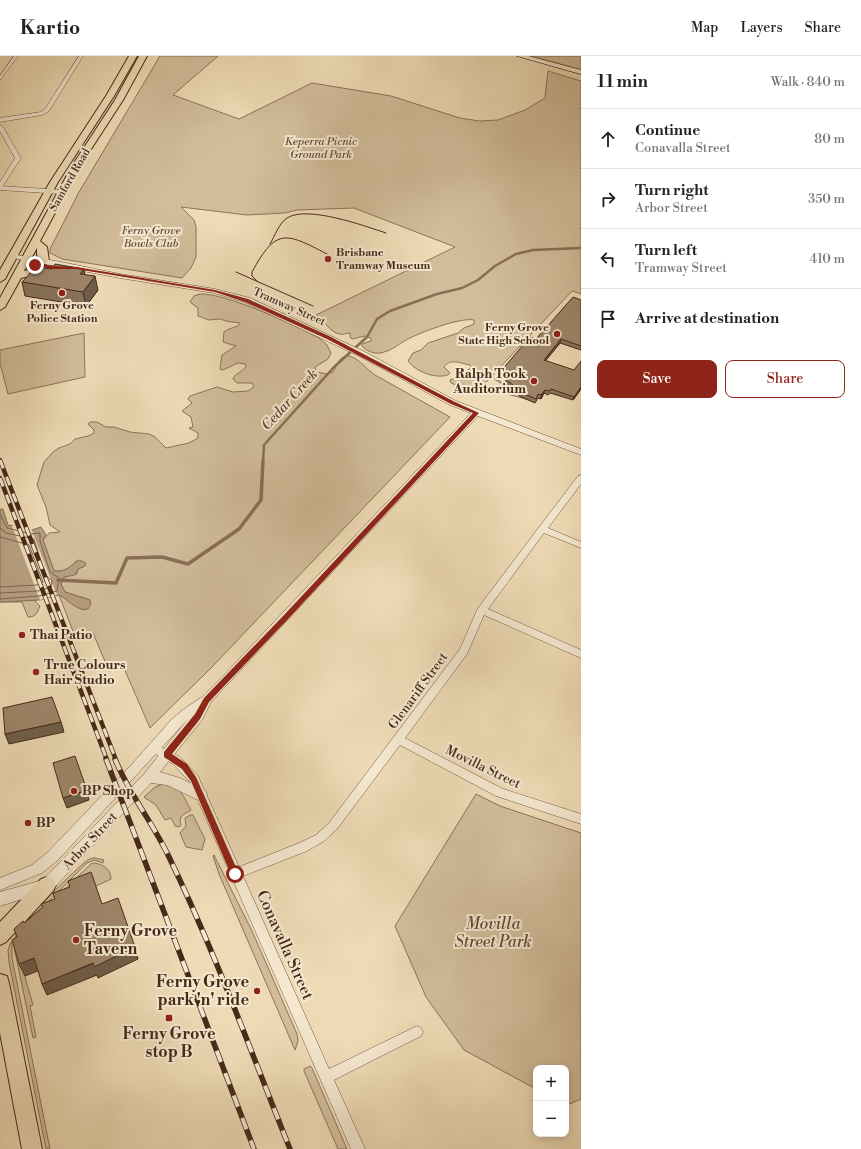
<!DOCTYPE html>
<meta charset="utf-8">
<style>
body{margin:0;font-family:"Libre Bodoni",serif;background:#f2f2f2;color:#222}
.controls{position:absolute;right:12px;bottom:12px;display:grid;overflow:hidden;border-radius:8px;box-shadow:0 2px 10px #0003}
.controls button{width:36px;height:36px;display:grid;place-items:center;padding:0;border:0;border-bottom:1px solid #e0e0e0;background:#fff;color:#222;font:20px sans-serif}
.stop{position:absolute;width:12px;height:12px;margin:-9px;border:3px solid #8f2418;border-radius:50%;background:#fff}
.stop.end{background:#8f2418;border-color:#fff;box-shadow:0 1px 4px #0008}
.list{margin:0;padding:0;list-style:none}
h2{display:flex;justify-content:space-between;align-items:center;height:52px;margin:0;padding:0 16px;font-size:17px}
h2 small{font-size:13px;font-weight:400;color:#767676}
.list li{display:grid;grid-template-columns:26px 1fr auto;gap:12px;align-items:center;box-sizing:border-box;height:60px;padding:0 16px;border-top:1px solid #e0e0e0}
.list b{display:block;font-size:15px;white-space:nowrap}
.list p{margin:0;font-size:13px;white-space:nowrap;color:#767676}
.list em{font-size:13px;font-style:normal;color:#767676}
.actions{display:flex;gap:8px;padding:12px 16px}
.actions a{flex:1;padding:9px 0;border:1px solid #8f2418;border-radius:8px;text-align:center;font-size:14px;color:#8f2418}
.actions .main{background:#8f2418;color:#fff}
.icon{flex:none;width:22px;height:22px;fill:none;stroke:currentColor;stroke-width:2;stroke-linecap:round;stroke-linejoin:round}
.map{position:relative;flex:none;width:581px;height:1093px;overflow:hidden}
header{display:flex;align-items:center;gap:24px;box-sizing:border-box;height:56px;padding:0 20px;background:#fff;border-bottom:1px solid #e0e0e0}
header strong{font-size:19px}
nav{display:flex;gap:22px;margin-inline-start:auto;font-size:14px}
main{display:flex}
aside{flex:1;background:#fff}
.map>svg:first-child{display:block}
</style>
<header>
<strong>Kartio</strong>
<nav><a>Map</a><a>Layers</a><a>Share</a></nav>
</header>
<main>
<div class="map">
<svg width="581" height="1093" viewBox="0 0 581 1093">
<rect width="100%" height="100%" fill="#eedbb6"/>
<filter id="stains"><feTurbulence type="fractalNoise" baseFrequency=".005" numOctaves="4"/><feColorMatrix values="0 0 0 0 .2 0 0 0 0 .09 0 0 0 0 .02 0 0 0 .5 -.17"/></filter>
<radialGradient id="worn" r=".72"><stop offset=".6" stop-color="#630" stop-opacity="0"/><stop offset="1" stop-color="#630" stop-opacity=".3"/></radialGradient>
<g fill="#d2bd9b" stroke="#8c735a">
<path d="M160,0H218L173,39L239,63L312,27L391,40L460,62L479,65L498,64L525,54L545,42L548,15L581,25V238L572,235L492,320L526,343L507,338L508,336L502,334L505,330L491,321L478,335L464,332L451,327L450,324L462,320L471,311L470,309C460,307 450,302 444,311L450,317L448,319C436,323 416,316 408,305L413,297L421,294L428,287L458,277L464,272L474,268V264C460,261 419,277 406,284C399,288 392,294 384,296C377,299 367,296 362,290V288L371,285V282L365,280L352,283L350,281V277C346,277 344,279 340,278C331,277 324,265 316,259L455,191L354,152L297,154L285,157L247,159L181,151L194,164L196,171V201L191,212L182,222L62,203L50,197V193L79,136Z"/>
<polygon points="531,0 581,0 581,14 579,13"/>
<path d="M200,238C226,237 295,269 319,282L327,289L331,297L328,303L315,311L316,316L327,318L333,316C335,314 335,310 337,308C348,287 365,313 375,319L450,361L210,613L150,672L123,610L109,615L93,577L76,583L59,539C68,543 75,553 86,554L90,544L65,536L61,528L65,520L77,518L78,513L85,510L76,505C71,512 63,516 54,515L43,484L49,477L60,476L50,469L46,451L37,429L44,406L53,396L59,392L70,388L75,383L88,380L94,377V374L88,368L90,366H97L106,371H114L130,376L149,378L155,381L166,392L189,387L198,382V377L189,372L193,371L191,361L182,355L192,347L188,343L190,340L217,331L233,336L248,335L254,331L252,327H237L233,323C235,317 243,316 246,310L245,308L238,307L223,314L220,313L222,299L236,290L223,286L224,276L229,273L238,270L240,267L226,265L220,263L209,264L198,260V252L190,246L194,240Z"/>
<polygon points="84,277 85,321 8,338 0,307 0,294"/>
<path d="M0,532L35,545L40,550C37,557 36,561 28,561L22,546H0Z"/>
<path d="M163,728C180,728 184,742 191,754C184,759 178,759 181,769L179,771L175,770L171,762L165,764L156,749L144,741L155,731Z"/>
<polygon points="476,738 500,750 581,777 581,1043 567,1049 566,1012 536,1012 536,1033 464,994 426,941 395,870"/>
<polygon points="190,759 193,759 205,783 202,794 186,791 180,777 186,770 185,762"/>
<polygon points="214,799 252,875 297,978 298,985 295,994 219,818 213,800"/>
<path d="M95,802L104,804L103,807L94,804L87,807L55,839L15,882C15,872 73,816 84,807C87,804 90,802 95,802Z"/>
<path d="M92,807C102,807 111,813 111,823L96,830L18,896L33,949L30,950L36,981L33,982L15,896V889L57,840Z"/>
<polygon points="11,886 12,886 12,902 50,1093 46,1093 9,906 8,894"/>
<polygon points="310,1010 312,1012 347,1093 338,1093 304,1015 304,1013"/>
</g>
<path fill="#b59e80" stroke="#896f56" d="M0,453H3L8,469L32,474L41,471L46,479L43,484L54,515C67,517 70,509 79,504L86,507L85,510L78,513L75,519L64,521L61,528L65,536L90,544L91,548L88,553C77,556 68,543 59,539L40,544L0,546Z"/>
<polygon fill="#eedbb6" points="16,469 31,472 57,539 40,544 12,470"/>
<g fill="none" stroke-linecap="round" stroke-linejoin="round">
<g stroke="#7e644c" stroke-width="1">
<polyline points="0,458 7,472 31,478 40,477 40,485 50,516 59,522 57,535 39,540 0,543"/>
<polyline points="0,472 6,477 34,483 45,518 52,525 51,531 38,535 0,537"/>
<polyline points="0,481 29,489 43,526 37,529 0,531"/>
</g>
<polyline stroke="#896f56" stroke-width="2.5" points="263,405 264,389 334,311 367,281 377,263 390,255 437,238 462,232 478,224 495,210 516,198 533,194 581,192"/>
<polyline stroke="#896f56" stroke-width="3.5" points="58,524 116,527 127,502 162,501 188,508 239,473 261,444 263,404"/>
<g stroke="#715640" stroke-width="1">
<g id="minor">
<polygon points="14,0 18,0 0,24 0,20"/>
<polygon points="79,0 83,0 49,55 42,59 0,66 0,62 41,56 45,53"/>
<polygon points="0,69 3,71 21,102 2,131 0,132 0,126 15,102 0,75"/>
<polygon points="581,419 581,428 548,472 581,486 581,492 544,477 488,553 581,594 581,602 484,559 467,598 405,682 503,733 581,758 581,768 496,740 400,689 337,773 324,785 307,795 243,820 329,1013 417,970 421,972 423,976 421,980 334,1024 365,1093 351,1093 190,726 173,708 150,695 149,692 150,689 154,688 180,701 198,720 239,811 299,787 316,779 329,767 460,593 477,554 487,540 578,420"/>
</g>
</g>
<g stroke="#715640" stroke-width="1">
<g id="tertiary">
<polygon points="0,130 62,134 65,136 62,138 0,134"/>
<polygon points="10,198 56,205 120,218 215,233 250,242 365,296 456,345 581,393 581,399 478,360 211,646 202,664 160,716 180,722 206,735 207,739 206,743 201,745 196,743 167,729 151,727 52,834 0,850 0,836 43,824 144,718 188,663 58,804 42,817 0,834 0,822 32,809 48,796 133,707 172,663 184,653 202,641 225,618 471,357 450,349 359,300 244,246 214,237 120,222 13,202 9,200"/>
</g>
</g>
<g stroke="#472918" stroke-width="1">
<polygon id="secondary" points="517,0 528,0 581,14 581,18"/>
</g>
<g stroke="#472918" stroke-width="2">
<g id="primary">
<polygon points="129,0 137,0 114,40 58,126 5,223 0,226 0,214 50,126 106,40"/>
<polygon points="139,0 147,0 123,44 80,110 40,185 47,191 49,205 47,207 41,207 37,199 37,192 24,215 48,208 53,211 42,217 21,222 5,251 0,254 0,242 72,110 115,44"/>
<polygon points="47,821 53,823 56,829 53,835 6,886 0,889 0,866 41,823"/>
<polygon points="0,918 7,920 9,927 42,1093 22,1093 0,977"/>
</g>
</g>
<use href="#minor" fill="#f4e8d0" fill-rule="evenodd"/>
<use href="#tertiary" fill="#f4e8d0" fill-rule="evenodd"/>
<use href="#secondary" fill="#f4e8d0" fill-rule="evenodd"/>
<use href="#primary" fill="#eedbb6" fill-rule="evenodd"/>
<g stroke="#472918" stroke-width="1">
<path d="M270,188C275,180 279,167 287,162C307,149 365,170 386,177"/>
<polyline points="236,216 313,250"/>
<path d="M258,226L252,220V216C276,172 285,176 327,198"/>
</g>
<g stroke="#472918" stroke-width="4.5">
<g id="rail-far1">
<polyline points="0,404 116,704"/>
<polyline points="0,422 107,704"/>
</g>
</g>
<g stroke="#472918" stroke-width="5.5">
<g id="rail">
<polyline points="106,703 254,1093"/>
<path d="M115,703C129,738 153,767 169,801C215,896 251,996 290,1093"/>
</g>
</g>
<use href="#rail-far1" stroke="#f4e8d0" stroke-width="3" stroke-dasharray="9" stroke-linecap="butt"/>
<use href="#rail" stroke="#f4e8d0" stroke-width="4" stroke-dasharray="12" stroke-linecap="butt"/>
</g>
<g fill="#88735b" stroke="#472918">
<polygon points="52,213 84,218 98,234 86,250 25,240 22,226"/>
<polygon points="581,244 581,294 560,287 545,305 581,333 573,344 550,337 548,339 544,337 541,343 538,342 535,347 519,340 519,338 512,334 512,333 505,328 506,324 507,323 499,320 500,316 536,283"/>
</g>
<g fill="#6f5e4a" stroke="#472918">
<polygon points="84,213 86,227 80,218"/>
<polygon points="95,220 98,234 86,250 83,236"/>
<polygon points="561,283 560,287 543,308 544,304"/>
<polygon points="581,331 581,333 573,344 574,341"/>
<polygon points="545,334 544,337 541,343 541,339"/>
<polygon points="61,666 64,676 9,688 5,678"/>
<polygon points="87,734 89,744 67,752 63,742"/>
<polygon points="135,891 138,903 98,922 97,919 47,939 42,928"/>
<polygon points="34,902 40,914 25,920 19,908"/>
</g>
<g fill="#9e866a" stroke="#472918">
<polygon points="55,208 84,213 80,218 95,220 83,236 22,226 36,211 52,213"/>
<polygon points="573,241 581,244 581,290 561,283 544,304 574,314 581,305 581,331 574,341 551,333 549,335 545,334 541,339 538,338 536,343 520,336 520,334 513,331 513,329 506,324 510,320 500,316 530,281 536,283"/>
<polygon points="52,641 61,666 5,678 3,652"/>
<polygon points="75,700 87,734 63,742 53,707"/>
<polygon points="91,816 102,848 118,842 135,891 94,911 93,907 42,928 34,902 19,908 12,884 17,881 14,873 23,865 24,867 43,851 41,848 55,843 53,837 70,831 68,825"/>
</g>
<polygon fill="#8f2418" points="35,207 54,210 76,211 215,234 248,243 331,281 455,346 479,357 290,561 209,646 200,663 172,698 187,708 196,721 239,818 235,822 232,821 191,725 182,713 164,701 164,696 195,658 204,642 285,558 473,357 451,348 327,283 245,246 215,236 76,213 54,213 33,210"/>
<g fill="#8f2418" stroke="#f4e8d0" stroke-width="1.5">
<circle cx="328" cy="203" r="4"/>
<circle cx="62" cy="237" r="4"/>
<circle cx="557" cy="278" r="4"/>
<circle cx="534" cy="325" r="4"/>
<circle cx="22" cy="579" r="4"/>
<circle cx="36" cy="616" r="4"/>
<circle cx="74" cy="735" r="4"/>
<circle cx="28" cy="767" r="4"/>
<circle cx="76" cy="884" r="4"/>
<circle cx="257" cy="935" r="4"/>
<rect x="165" y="958" width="8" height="8" rx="2"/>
</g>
<g text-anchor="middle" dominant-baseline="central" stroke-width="4" stroke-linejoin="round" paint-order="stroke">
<g font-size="11" font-style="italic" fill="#634732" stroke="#f4e8d0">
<text x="321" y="86">Keperra Picnic<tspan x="321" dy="13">Ground Park</tspan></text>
<text x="151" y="175">Ferny Grove<tspan x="151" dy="13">Bowls Club</tspan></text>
</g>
<g font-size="11" fill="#472918" stroke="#f4e8d0">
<text transform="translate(70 124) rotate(-60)">Samford Road</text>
<text transform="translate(289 251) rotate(24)">Tramway Street</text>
</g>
<g font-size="11" font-weight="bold" fill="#472918" stroke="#f4e8d0" text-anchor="start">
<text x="336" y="197">Brisbane<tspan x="336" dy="13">Tramway Museum</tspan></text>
<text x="62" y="250" text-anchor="middle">Ferny Grove<tspan x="62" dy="13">Police Station</tspan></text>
<text x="549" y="272" text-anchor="end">Ferny Grove<tspan x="549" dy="13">State High School</tspan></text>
</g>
<g font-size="13" font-weight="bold" fill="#472918" stroke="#f4e8d0" text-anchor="start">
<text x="526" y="318" text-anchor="end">Ralph Took<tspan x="526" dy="15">Auditorium</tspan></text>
<text x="30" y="579">Thai Patio</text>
<text x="44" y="609">True Colours<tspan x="44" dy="15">Hair Studio</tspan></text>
<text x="82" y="735">BP Shop</text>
<text x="36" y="767">BP</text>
</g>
<g font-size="13" fill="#472918" stroke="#f4e8d0">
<text transform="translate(418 635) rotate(-54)">Glenariff Street</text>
<text transform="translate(483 711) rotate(26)">Movilla Street</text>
<text transform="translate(90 785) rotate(-47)">Arbor Street</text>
</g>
<g font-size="14" font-style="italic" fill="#624632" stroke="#f4e8d0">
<text transform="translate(290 344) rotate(-48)">Cedar Creek</text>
</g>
<g font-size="16" font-style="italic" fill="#634732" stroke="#f4e8d0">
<text x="493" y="868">Movilla<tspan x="493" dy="18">Street Park</tspan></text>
</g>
<g font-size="16" font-weight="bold" fill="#472918" stroke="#f4e8d0" text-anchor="start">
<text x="84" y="875">Ferny Grove<tspan x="84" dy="18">Tavern</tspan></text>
<text x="249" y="926" text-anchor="end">Ferny Grove<tspan x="249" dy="18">park 'n' ride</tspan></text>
<text x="169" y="978" text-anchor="middle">Ferny Grove<tspan x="169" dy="18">stop B</tspan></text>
</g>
<g font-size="16" fill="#472918" stroke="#f4e8d0">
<text transform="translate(285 889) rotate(66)">Conavalla Street</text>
</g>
</g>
<rect width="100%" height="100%" filter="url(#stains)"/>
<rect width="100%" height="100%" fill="url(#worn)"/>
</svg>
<div class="controls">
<button>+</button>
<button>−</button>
</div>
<div class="stop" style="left:235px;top:818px"></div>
<div class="stop end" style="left:35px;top:209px"></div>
</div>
<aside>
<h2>11 min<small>Walk · 840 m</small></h2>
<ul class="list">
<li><svg class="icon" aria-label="ahead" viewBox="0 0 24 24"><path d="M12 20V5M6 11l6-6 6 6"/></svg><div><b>Continue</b><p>Conavalla Street</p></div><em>80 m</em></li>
<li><svg class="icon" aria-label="right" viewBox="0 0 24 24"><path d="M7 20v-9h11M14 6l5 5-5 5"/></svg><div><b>Turn right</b><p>Arbor Street</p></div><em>350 m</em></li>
<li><svg class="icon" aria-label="left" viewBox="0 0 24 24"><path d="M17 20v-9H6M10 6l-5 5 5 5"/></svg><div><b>Turn left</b><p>Tramway Street</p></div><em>410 m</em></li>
<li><svg class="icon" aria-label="arrive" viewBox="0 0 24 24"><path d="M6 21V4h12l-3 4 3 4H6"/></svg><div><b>Arrive at destination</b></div></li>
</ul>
<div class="actions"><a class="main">Save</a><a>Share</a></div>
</aside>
</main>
